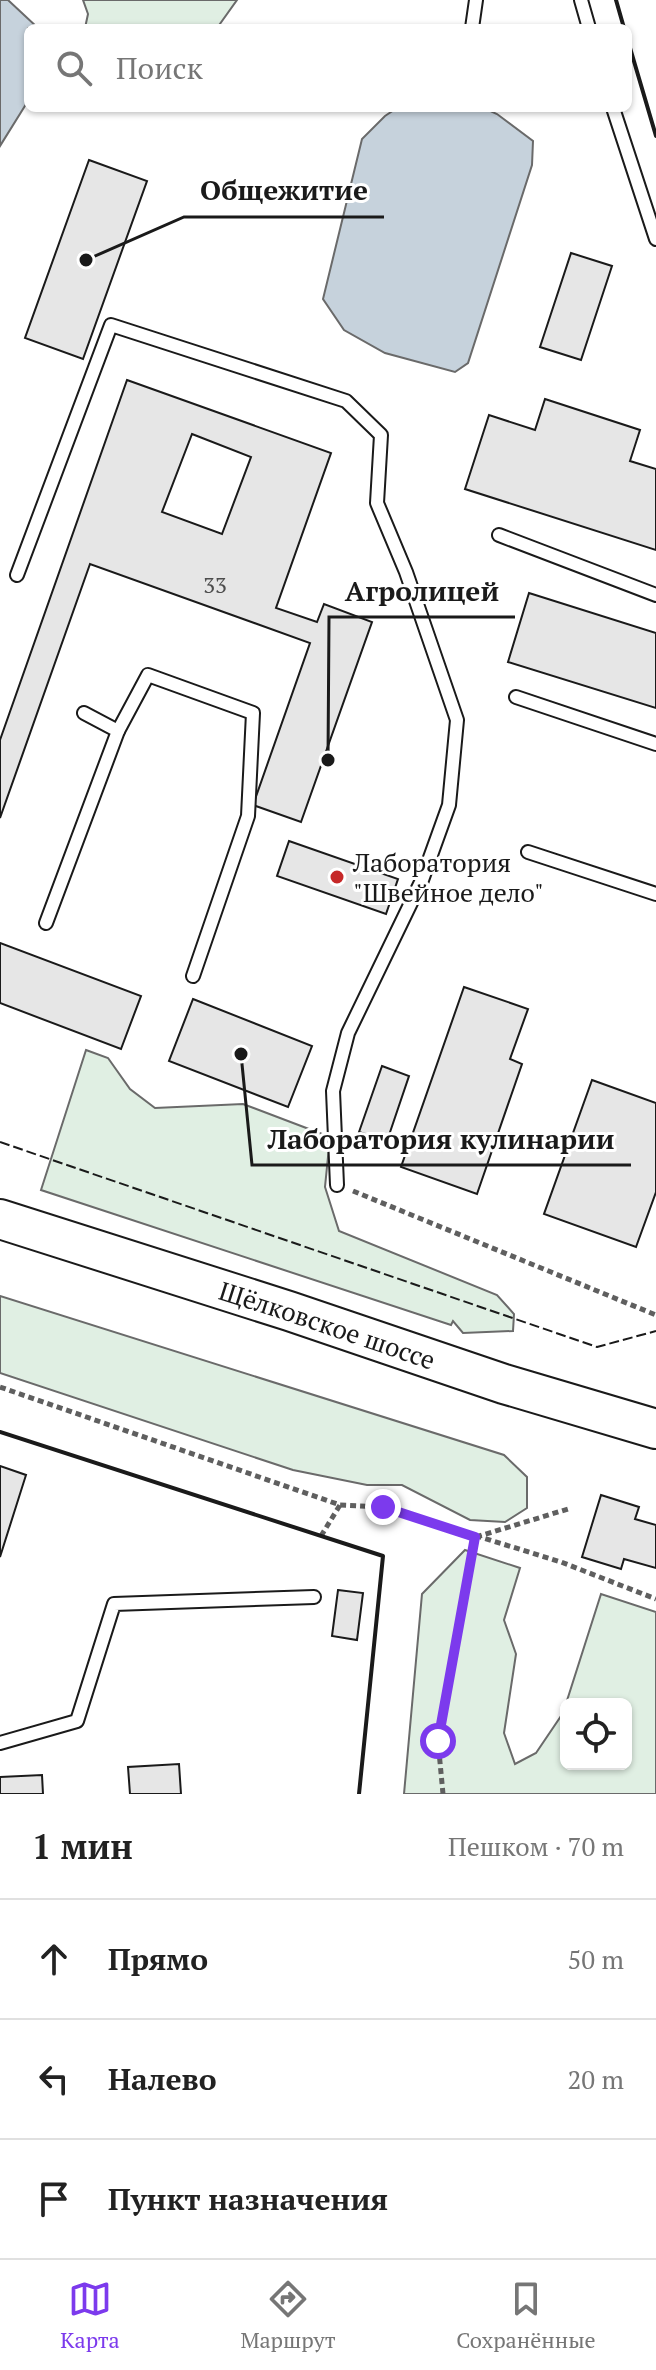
<!DOCTYPE html>
<html lang="ru">
<meta charset="utf-8">
<style>
body{margin:0;font-family:"PT Serif",serif;background:#f2f2f2;color:#222}
.controls{position:absolute;right:24px;bottom:24px;display:grid;overflow:hidden;border-radius:12px;box-shadow:0 2px 6px #0004}
.controls button{width:72px;height:72px;display:grid;place-items:center;padding:0;border:0;border-bottom:2px solid #e0e0e0;background:#fff;color:#222;font:40px sans-serif}
.stop{position:absolute;width:24px;height:24px;margin:-18px;border:6px solid #7c3aed;border-radius:50%;background:#fff}
.stop.end{background:#7c3aed;border-color:#fff;box-shadow:0 2px 8px #0008}
.list{margin:0;padding:0;list-style:none}
h2{display:flex;justify-content:space-between;align-items:center;height:104px;margin:0;padding:0 32px;font-size:34px}
h2 small{font-size:26px;font-weight:400;color:#767676}
.list li{display:grid;grid-template-columns:52px 1fr auto;gap:24px;align-items:center;box-sizing:border-box;height:120px;padding:0 32px;border-top:2px solid #e0e0e0}
.list b{display:block;font-size:30px;white-space:nowrap}
.list em{font-size:26px;font-style:normal;color:#767676}
.icon{flex:none;width:44px;height:44px;fill:none;stroke:currentColor;stroke-width:2;stroke-linecap:round;stroke-linejoin:round}
.map{position:relative;flex:none;width:656px;height:1794px;overflow:hidden}
.search{position:absolute;background:#fff;box-shadow:0 2px 6px #0004;left:24px;right:24px;top:24px;height:88px;display:flex;align-items:center;gap:20px;box-sizing:border-box;padding:0 28px;border-radius:12px;color:#767676;font-size:30px}
.sheet{height:464px;background:#fff}
nav{display:flex;justify-content:space-around;align-items:center;box-sizing:border-box;height:112px;border-top:2px solid #e0e0e0;background:#fff;font-size:22px;color:#767676}
nav a{display:grid;justify-items:center;gap:4px}
nav .on{color:#7c3aed}
.map>svg:first-child{display:block}
</style>
<div class="map">
<svg width="656" height="1794" viewBox="0 0 656 1794">
<rect width="100%" height="100%" fill="#fff"/>
<g fill="#e0efe3" stroke="#6a6a6a" stroke-width="2" fill-rule="evenodd">
<polygon points="83,0 237,0 217,28 85,28 88,14"/>
<polygon points="86,1050 108,1058 130,1089 155,1108 243,1104 330,1137 325,1187 339,1231 497,1295 514,1314 513,1331 463,1333 453,1321 451,1325 41,1190"/>
<polygon points="0,1296 504,1455 527,1477 527,1508 505,1522 470,1520 402,1485 367,1485 293,1470 0,1373"/>
<path d="M465,1550L520,1568L504,1620L516,1654L504,1733L515,1764L536,1753L563,1713L601,1594L656,1612V1794H404L422,1594ZM626,1704V1764H566V1704Z"/>
</g>
<g fill="#c6d2dc" stroke="#6a6a6a" stroke-width="2">
<polygon points="0,0 8,0 38,28 28,28 28,101 0,146"/>
<polygon points="397,108 484,108 497,114 533,141 532,165 468,363 455,372 385,353 344,330 323,299 362,139 385,116"/>
</g>
<g fill="#e6e6e6" stroke="#1a1a1a" stroke-width="2" fill-rule="evenodd">
<polygon points="89,160 147,181 83,359 25,338"/>
<polygon points="571,253 612,266 581,360 540,347"/>
<path d="M127,380L331,453L276,608L317,622L324,604L372,622L301,822L253,805L310,643L90,564L0,818V740ZM192,434L251,457L222,534L162,512Z"/>
<polygon points="545,399 640,430 630,461 656,469 656,550 465,489 489,415 535,430"/>
<polygon points="529,593 656,633 656,708 508,662"/>
<polygon points="289,841 398,879 386,914 277,876"/>
<polygon points="0,943 141,996 121,1049 0,1003"/>
<polygon points="464,987 528,1009 510,1059 522,1064 477,1194 401,1167"/>
<polygon points="193,999 312,1046 288,1107 169,1061"/>
<polygon points="382,1066 409,1076 387,1141 359,1132"/>
<polygon points="592,1080 656,1103 656,1192 636,1247 544,1214"/>
<polygon points="0,1466 26,1475 0,1557"/>
<polygon points="601,1495 639,1507 635,1519 656,1525 656,1568 624,1559 621,1569 582,1557"/>
<polygon points="338,1590 363,1593 357,1640 332,1636"/>
<polygon points="179,1764 181,1794 130,1794 128,1767"/>
<polygon points="42,1775 43,1794 0,1794 0,1777"/>
</g>
<g fill="none" stroke-linecap="round" stroke-linejoin="round">
<g stroke="#1a1a1a" stroke-width="16">
<g id="service">
<polyline points="581,0 589,28"/>
<polyline points="472,28 476,0"/>
<polyline points="613,108 656,239"/>
<polyline points="499,535 656,595"/>
<polyline points="17,575 111,325 346,401 381,435 377,503 406,572 457,720 449,805 422,880 348,1033 333,1091 337,1185"/>
<polyline points="516,697 656,744"/>
<polyline points="118,731 148,675 253,713 248,816 193,976"/>
<polyline points="528,852 656,894"/>
<polyline points="46,923 118,731 84,713"/>
<polyline points="0,1743 77,1721 114,1604 314,1597"/>
</g>
</g>
<g stroke="#1a1a1a" stroke-width="42">
<g id="primary">
<path id="s1" d="M0,1219L289,1311L504,1384L656,1429"/>
</g>
</g>
<g stroke="#5f5f5f" stroke-width="5" stroke-dasharray="6 4" stroke-linecap="butt">
<polyline points="353,1191 656,1315"/>
<polyline points="0,1387 340,1505 383,1507 561,1562 656,1599"/>
<polyline points="321,1536 340,1505"/>
<polyline points="476,1537 568,1509"/>
<polyline points="443,1794 438,1741 475,1537"/>
</g>
<use href="#service" stroke="#fff" stroke-width="12"/>
<use href="#primary" stroke="#fff" stroke-width="38"/>
<polyline stroke="#1a1a1a" stroke-width="2" stroke-dasharray="10 4" stroke-linecap="butt" points="0,1142 597,1347 656,1331"/>
<g stroke="#1a1a1a" stroke-width="4">
<polyline points="616,0 624,28"/>
<polyline points="628,41 656,136"/>
<polyline points="0,1432 383,1556 359,1794"/>
</g>
</g>
<g fill="none" stroke-linecap="round" stroke-linejoin="round">
<polyline stroke="#7c3aed" stroke-width="10" points="383,1507 475,1537 438,1741"/>
</g>
<circle fill="#c62828" stroke="#fff" stroke-width="3" cx="337" cy="877" r="8"/>
<g text-anchor="middle" dominant-baseline="central" stroke-width="6" stroke-linejoin="round" paint-order="stroke">
<g font-size="22" fill="#4d4d4d">
<text x="215" y="584">33</text>
</g>
<g font-size="26" fill="#1a1a1a" stroke="#fff" text-anchor="start">
<text x="353" y="862">Лаборатория<tspan x="353" dy="30">"Швейное дело"</tspan></text>
</g>
<g font-size="26" fill="#1a1a1a" stroke="#fff">
<text stroke="none"><textPath href="#s1" startOffset="344">Щёлковское шоссе</textPath></text>
</g>
</g>
<path fill="none" stroke="#1a1a1a" stroke-width="3" d="M86 260L184 217H384M328 760L329 617H515M241 1054L252 1165H631"/>
<g fill="#1a1a1a" stroke="#fff" stroke-width="3">
<circle cx="86" cy="260" r="8"/>
<circle cx="328" cy="760" r="8"/>
<circle cx="241" cy="1054" r="8"/>
</g>
<g font-size="28" text-anchor="middle" font-weight="bold" fill="#1a1a1a" stroke="#fff" stroke-width="6" stroke-linejoin="round" paint-order="stroke">
<text x="284" y="200">Общежитие</text>
<text x="422" y="601">Агролицей</text>
<text x="441" y="1149">Лаборатория кулинарии</text>
</g>
</svg>
<div class="controls">
<button><svg class="icon" aria-label="locate" viewBox="0 0 24 24"><circle cx="12" cy="12" r="6"/><path d="M12 2v4M12 18v4M2 12h4M18 12h4"/></svg></button>
</div>
<div class="stop" style="left:438px;top:1741px"></div>
<div class="stop end" style="left:383px;top:1507px"></div>
<div class="search"><svg class="icon" aria-label="search" viewBox="0 0 24 24"><circle cx="10" cy="10" r="6"/><path d="M15 15l6 6"/></svg>Поиск</div>
</div>
<section class="sheet">
<h2>1 мин<small>Пешком · 70 m</small></h2>
<ul class="list">
<li><svg class="icon" aria-label="ahead" viewBox="0 0 24 24"><path d="M12 20V5M6 11l6-6 6 6"/></svg><div><b>Прямо</b></div><em>50 m</em></li>
<li><svg class="icon" aria-label="left" viewBox="0 0 24 24"><path d="M17 20v-9H6M10 6l-5 5 5 5"/></svg><div><b>Налево</b></div><em>20 m</em></li>
<li><svg class="icon" aria-label="arrive" viewBox="0 0 24 24"><path d="M6 21V4h12l-3 4 3 4H6"/></svg><div><b>Пункт назначения</b></div></li>
</ul>
</section>
<nav>
<a class="on"><svg class="icon" aria-label="map" viewBox="0 0 24 24"><path d="M3 6l6-2 6 2 6-2v14l-6 2-6-2-6 2zM9 4v14M15 6v14"/></svg>Карта</a>
<a><svg class="icon" aria-label="directions" viewBox="0 0 24 24"><path d="M12 3l9 9-9 9-9-9zM9 14v-3h6M13 9l2 2-2 2"/></svg>Маршрут</a>
<a><svg class="icon" aria-label="saved" viewBox="0 0 24 24"><path d="M7 4h10v16l-5-4-5 4z"/></svg>Сохранённые</a>
</nav>
